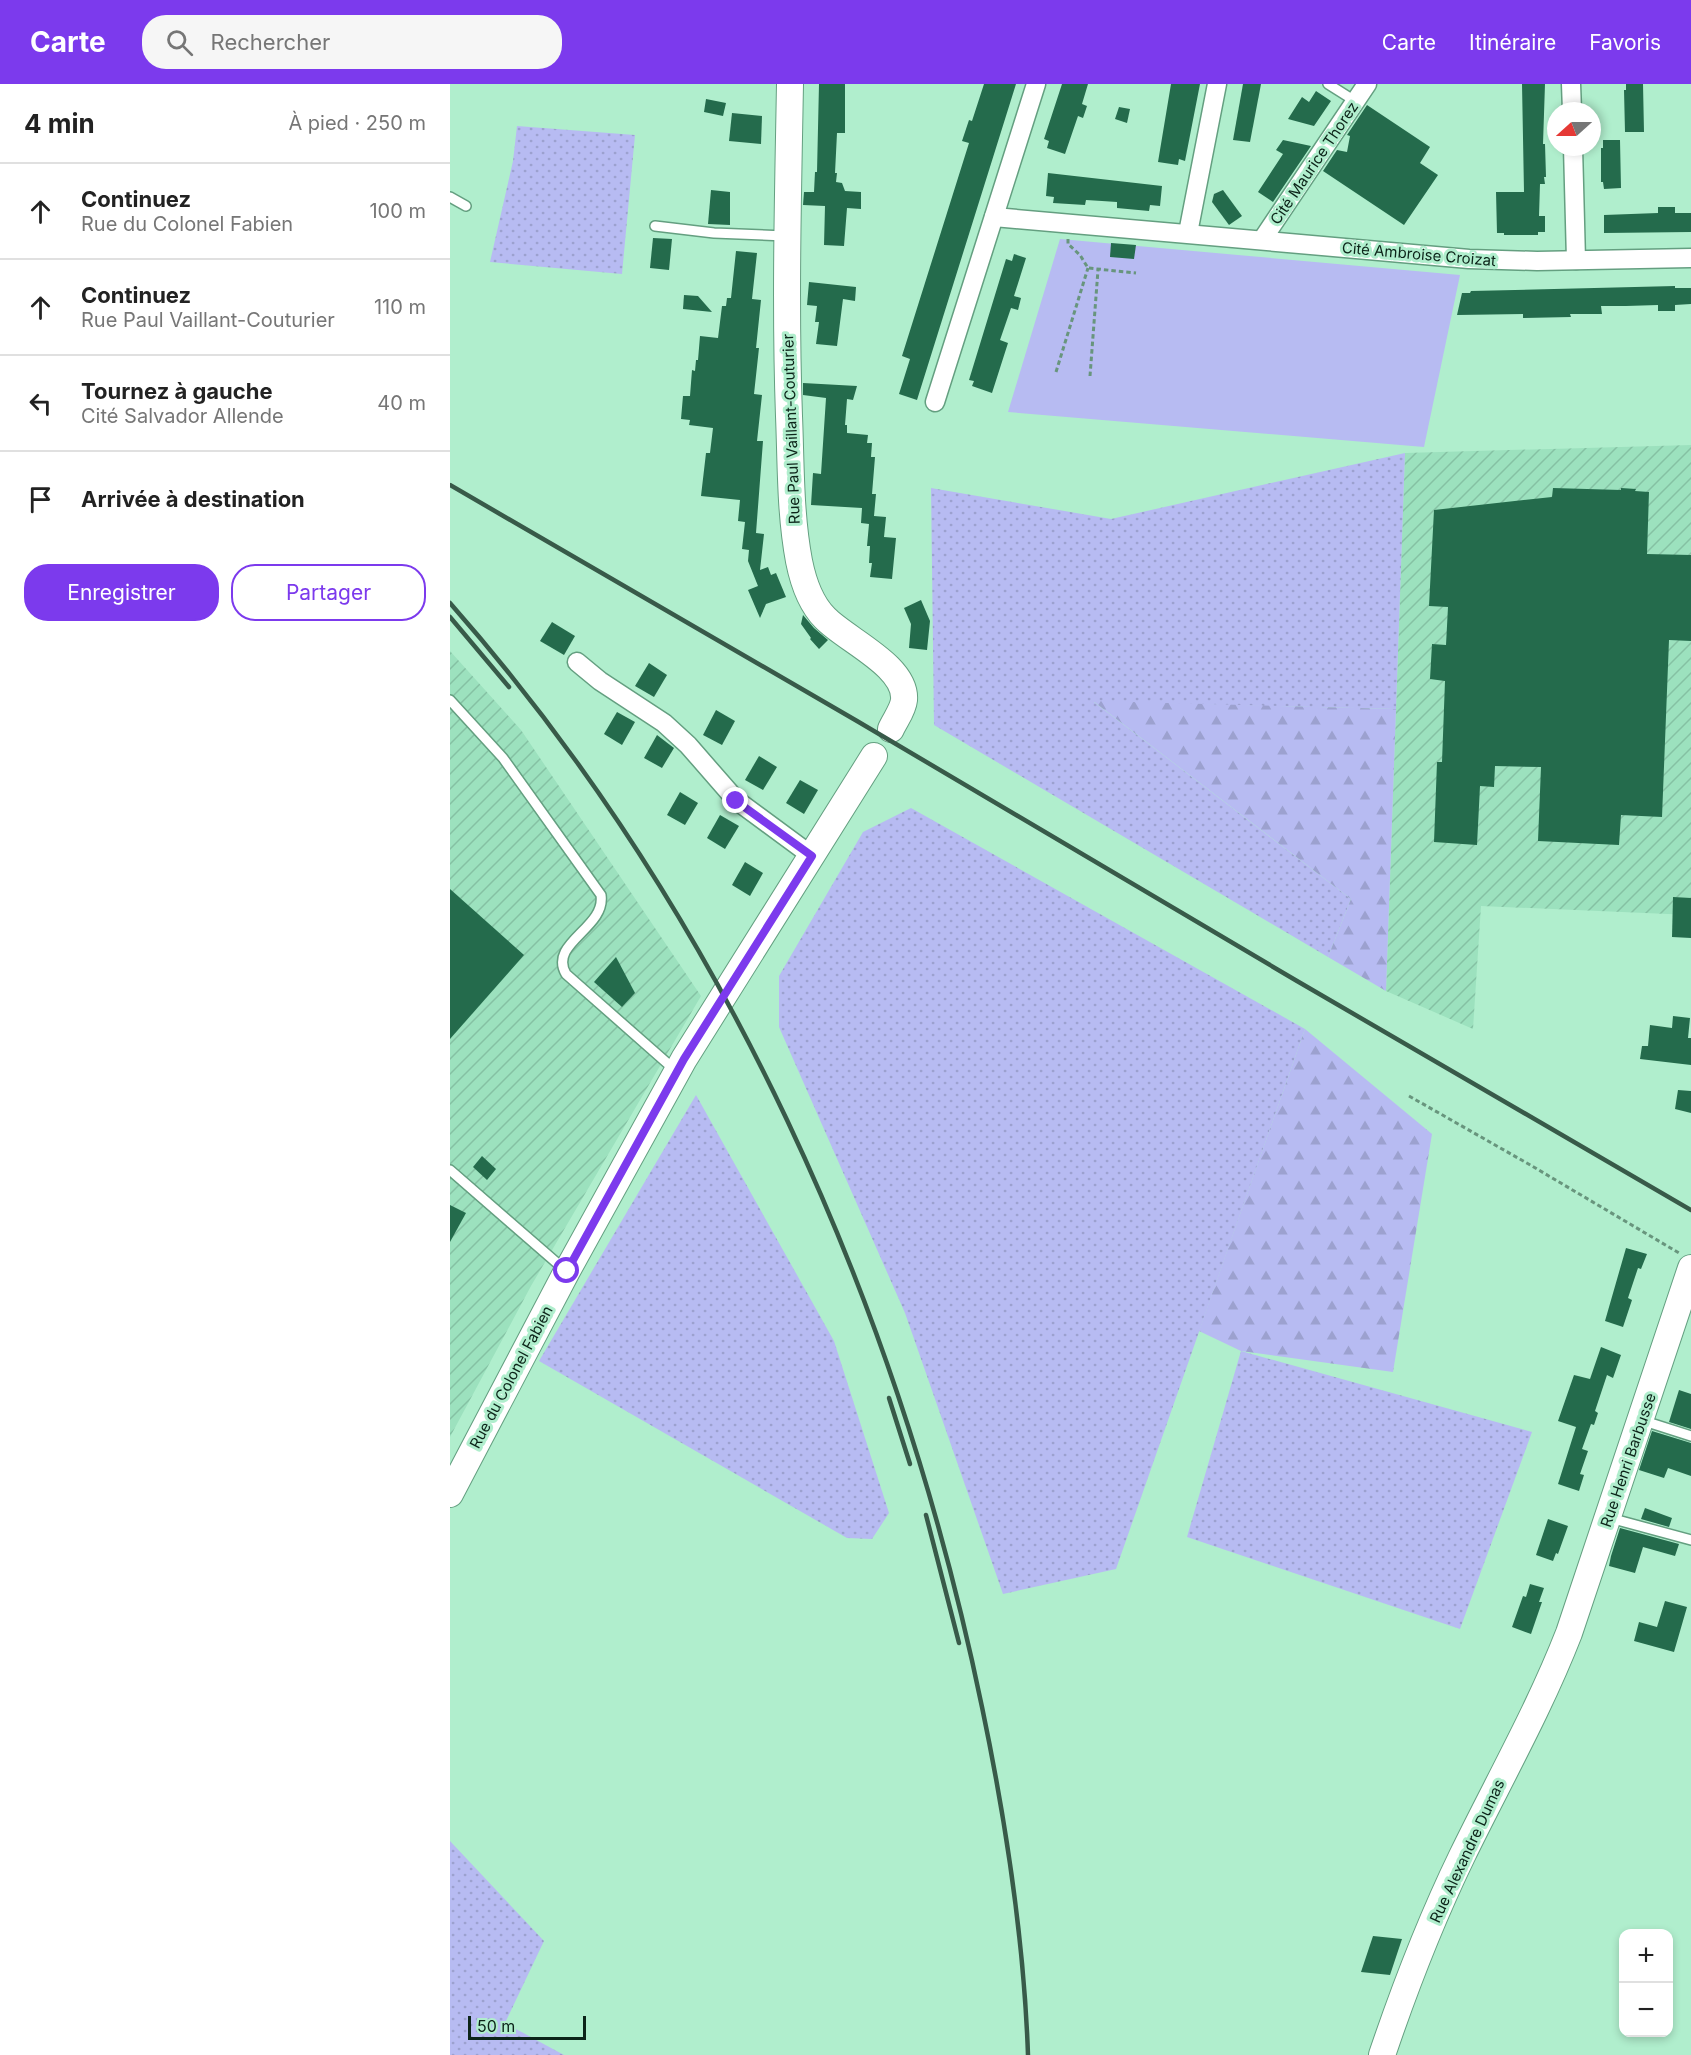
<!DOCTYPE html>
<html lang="fr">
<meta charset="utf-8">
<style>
body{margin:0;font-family:Inter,sans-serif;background:#f6f6f6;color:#222}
.controls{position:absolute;right:18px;bottom:18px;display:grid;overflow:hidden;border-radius:12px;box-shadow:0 3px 9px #0003}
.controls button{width:54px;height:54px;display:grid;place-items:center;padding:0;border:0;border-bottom:2px solid #e0e0e0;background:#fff;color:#222;font:30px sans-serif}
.compass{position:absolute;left:1097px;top:18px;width:54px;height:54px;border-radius:50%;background:#fff;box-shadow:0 3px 9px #0003;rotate:249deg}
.scale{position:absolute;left:18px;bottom:15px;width:118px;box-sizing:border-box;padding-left:6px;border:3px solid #0c2419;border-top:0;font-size:16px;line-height:21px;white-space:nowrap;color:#0c2419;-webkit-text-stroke:4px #b0eecd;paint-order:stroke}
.stop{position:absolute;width:18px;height:18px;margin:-14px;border:4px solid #7c3aed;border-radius:50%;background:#fff}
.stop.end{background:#7c3aed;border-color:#fff;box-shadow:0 2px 6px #0008}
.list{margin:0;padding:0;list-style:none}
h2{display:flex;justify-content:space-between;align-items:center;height:78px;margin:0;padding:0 24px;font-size:26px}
h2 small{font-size:20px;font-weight:400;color:#767676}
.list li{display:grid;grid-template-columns:39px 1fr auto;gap:18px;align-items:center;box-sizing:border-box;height:96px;padding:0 24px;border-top:2px solid #e0e0e0}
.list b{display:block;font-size:22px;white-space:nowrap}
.list p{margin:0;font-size:20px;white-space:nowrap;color:#767676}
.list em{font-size:20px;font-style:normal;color:#767676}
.actions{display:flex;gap:12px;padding:18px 24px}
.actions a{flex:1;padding:14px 0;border:2px solid #7c3aed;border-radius:24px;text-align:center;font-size:21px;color:#7c3aed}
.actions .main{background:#7c3aed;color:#fff}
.icon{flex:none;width:33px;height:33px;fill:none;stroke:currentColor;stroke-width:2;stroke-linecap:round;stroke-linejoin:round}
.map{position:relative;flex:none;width:1241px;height:1971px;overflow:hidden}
header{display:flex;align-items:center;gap:36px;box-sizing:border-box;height:84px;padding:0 30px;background:#7c3aed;color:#fff}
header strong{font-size:28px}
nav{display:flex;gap:33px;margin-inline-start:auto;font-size:21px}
.search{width:420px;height:54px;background:#f6f6f6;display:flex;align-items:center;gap:15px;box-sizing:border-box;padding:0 21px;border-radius:24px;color:#767676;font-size:22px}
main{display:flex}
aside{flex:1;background:#fff}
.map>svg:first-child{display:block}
</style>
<header>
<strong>Carte</strong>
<div class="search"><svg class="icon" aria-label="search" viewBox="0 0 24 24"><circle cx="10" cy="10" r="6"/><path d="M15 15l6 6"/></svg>Rechercher</div>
<nav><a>Carte</a><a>Itinéraire</a><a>Favoris</a></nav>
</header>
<main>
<aside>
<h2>4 min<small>À pied · 250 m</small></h2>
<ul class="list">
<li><svg class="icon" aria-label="ahead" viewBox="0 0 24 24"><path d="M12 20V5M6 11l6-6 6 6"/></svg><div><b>Continuez</b><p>Rue du Colonel Fabien</p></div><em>100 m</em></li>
<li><svg class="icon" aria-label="ahead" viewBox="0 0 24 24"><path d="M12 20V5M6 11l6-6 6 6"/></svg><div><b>Continuez</b><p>Rue Paul Vaillant-Couturier</p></div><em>110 m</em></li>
<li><svg class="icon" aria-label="left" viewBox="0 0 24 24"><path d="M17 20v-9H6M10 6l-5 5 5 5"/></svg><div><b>Tournez à gauche</b><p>Cité Salvador Allende</p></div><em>40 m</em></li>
<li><svg class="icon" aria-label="arrive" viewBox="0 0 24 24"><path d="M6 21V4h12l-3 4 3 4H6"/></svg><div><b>Arrivée à destination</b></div></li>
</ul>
<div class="actions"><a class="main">Enregistrer</a><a>Partager</a></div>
</aside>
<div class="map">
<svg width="1241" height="1971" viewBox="0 0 1241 1971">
<defs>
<pattern id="industrial-furrows" width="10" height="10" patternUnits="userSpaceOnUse" patternTransform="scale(1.5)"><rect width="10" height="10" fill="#9ce1be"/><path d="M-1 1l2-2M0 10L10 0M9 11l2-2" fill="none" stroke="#85c1a3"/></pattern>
<pattern id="grass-dots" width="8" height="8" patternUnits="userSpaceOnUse" patternTransform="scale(1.5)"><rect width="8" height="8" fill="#b7bbf2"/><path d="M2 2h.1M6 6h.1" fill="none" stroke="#9ca1cf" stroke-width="1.8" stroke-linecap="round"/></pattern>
<pattern id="forest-firs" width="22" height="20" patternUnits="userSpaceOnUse" patternTransform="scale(1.5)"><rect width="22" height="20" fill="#b7bbf2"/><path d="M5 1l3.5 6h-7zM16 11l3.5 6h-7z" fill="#9ca1cf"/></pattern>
</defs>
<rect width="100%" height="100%" fill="#b0eecd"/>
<g fill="url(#industrial-furrows)">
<polygon points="1241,361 1241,831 1031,822 1023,945 936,907 955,369"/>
<polygon points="0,567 71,646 251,912 81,1202 0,1353"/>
</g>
<g fill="url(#grass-dots)">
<polygon points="67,42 185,51 172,190 40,178 63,77"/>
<polygon points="955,369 946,625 644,618 901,815 878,873 484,641 481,404 661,435"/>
<polygon points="461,724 855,945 666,1485 553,1510 455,1229 329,943 329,892 413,748"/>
<polygon points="246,1011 384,1257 439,1429 422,1455 397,1454 89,1277"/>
<polygon points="791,1267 1082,1348 1010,1545 737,1453"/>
<polygon points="0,1757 94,1857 55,1939 114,1971 0,1971"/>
</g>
<g fill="url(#forest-firs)">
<polygon points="643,617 946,625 936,907 878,873 901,815"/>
<polygon points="855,945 982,1050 943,1288 791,1267 749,1247"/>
</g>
<polygon fill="#b7bbf2" points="610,155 1010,191 974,363 558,328"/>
<g fill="#246b4c">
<polygon points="369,0 395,0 395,49 387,49 385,89 387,89 386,98 392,99 395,107 411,108 411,125 397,124 394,162 374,161 375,122 353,121 354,108 364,108 365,88 367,88"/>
<polygon points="534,0 566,0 467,316 449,310 460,275 452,272 519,59 512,57 519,36 522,37"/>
<polygon points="612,0 638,0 632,20 637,22 633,34 628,32 615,70 597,64 599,57 594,55"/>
<polygon points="721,0 750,0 735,77 729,75 728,81 708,78"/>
<polygon points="793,0 811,0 800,58 783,56"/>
<polygon points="1072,0 1095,0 1093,60 1095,60 1096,93 1094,93 1095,100 1090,100 1089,132 1095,132 1095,148 1088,148 1088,151 1054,151 1054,149 1047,149 1046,108 1074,108"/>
<polygon points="1176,0 1193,0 1194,48 1175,48 1174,6 1176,6"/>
<polygon points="866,7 881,17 864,42 838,35 852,13 859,18"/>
<polygon points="256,15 276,19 273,32 254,28"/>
<polygon points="917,21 980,63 970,79 988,91 954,141 873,87 887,66 897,68 900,52 897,51"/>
<polygon points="669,23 680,25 677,39 665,35"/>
<polygon points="282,29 312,32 311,60 279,57"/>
<polygon points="833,56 861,62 823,118 808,108 833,70 826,66"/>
<polygon points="1153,56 1170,56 1171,104 1154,105 1153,98 1151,98 1151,64 1153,64"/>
<polygon points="598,89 712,102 710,122 700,121 699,127 667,124 667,118 652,117 636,116 635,121 603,119 604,113 596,112"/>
<polygon points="261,106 280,108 280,141 258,140"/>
<polygon points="773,106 792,132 779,141 762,118 764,110"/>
<polygon points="1208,123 1225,123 1225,129 1241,129 1241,148 1154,149 1154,131 1208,129"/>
<polygon points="203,154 222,155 219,186 200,184"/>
<polygon points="661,159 686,161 684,175 660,173"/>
<polygon points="286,167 307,169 302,215 311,216 306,264 309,264 304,310 312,311 307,357 313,357 306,449 314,450 310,486 318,483 321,491 326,489 336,513 316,520 310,534 298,506 308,502 298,477 299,466 292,465 295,438 288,437 290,416 251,412 256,369 260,369 263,344 239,341 240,336 231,335 233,312 240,312 242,286 245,287 246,276 248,276 250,252 268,254 272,222 276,222 277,214 281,214"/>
<polygon points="564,170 576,174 564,212 571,214 568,226 561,224 550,256 558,259 542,309 522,302 524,297 519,296 556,175 562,177"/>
<polygon points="359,198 406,203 405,217 393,215 387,262 366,260 369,238 365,238 367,222 357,221"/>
<polygon points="1225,202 1225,204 1241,204 1241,220 1225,221 1225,227 1208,227 1208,221 1176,222 1151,222 1152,230 1120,230 1121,233 1073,234 1073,230 1007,231 1012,209 1020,209 1021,207"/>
<polygon points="234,211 248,212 262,228 233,225"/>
<polygon points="353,299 407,302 403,316 397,315 395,341 397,341 397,349 418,351 417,359 422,359 421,373 425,373 422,410 426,410 424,432 436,433 434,453 446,454 442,495 420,493 422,479 419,479 420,462 417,462 419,440 411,439 412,424 361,421 363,389 371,390 376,314 353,311"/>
<polygon points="1103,404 1171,406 1171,404 1186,405 1185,407 1199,408 1197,470 1241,471 1241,557 1219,556 1212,733 1171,731 1169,761 1088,757 1091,683 1045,682 1044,703 1030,702 1027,761 984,758 987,678 992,678 995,597 980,595 982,560 996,561 998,523 979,522 984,426 1102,413"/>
<polygon points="471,516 480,537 477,566 459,564 461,540 454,524"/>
<polygon points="353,531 364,544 378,556 369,565 360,555 361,554 351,540"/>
<polygon points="102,538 125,552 114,571 90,557"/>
<polygon points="199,579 217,591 204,613 185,602"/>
<polygon points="266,626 285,637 272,661 253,651"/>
<polygon points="167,628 185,638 172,661 154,650"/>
<polygon points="207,651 224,664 212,684 194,674"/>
<polygon points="309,672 327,683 313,706 295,696"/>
<polygon points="350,696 368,706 354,730 336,719"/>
<polygon points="230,708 248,719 235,741 217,731"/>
<polygon points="270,731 289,742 275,765 257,754"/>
<polygon points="295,778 313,789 300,812 282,801"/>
<polygon points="0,805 74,871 0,955"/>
<polygon points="1223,813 1241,814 1241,854 1222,853"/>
<polygon points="166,873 185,909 172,923 144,898"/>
<polygon points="1223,932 1240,934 1238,954 1241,954 1241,981 1190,975 1192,962 1198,962 1200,941 1222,944"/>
<polygon points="1228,1006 1241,1007 1241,1029 1225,1025"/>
<polygon points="32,1072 46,1085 37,1096 23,1083"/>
<polygon points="0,1121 16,1129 0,1158"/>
<polygon points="1176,1164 1197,1170 1191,1185 1188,1184 1178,1214 1182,1216 1173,1243 1155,1237"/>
<polygon points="1151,1263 1171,1271 1163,1294 1157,1291 1145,1327 1148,1329 1144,1341 1141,1340 1132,1365 1138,1367 1130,1390 1134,1391 1129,1407 1108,1400 1126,1343 1108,1337 1124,1291 1140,1295"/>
<polygon points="1229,1306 1241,1310 1241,1345 1219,1338"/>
<polygon points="1202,1347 1241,1359 1241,1392 1218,1384 1214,1394 1189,1386"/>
<polygon points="1195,1424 1222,1434 1219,1443 1191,1435"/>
<polygon points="1098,1435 1118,1442 1108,1470 1106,1469 1103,1477 1086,1471"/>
<polygon points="1170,1444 1229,1460 1225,1472 1193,1463 1185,1489 1159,1482 1161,1472"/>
<polygon points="1080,1500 1094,1504 1089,1518 1092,1518 1081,1550 1062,1543 1073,1512 1076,1513"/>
<polygon points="1215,1517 1237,1523 1224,1568 1184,1557 1189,1538 1207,1543"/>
<polygon points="923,1852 952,1855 940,1891 911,1888"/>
</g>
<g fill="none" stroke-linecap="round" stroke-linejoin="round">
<g stroke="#649f80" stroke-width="12">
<g id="lane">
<polyline points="878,0 905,17"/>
<polyline points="0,113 16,122"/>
<polyline points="205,142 264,149 335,152"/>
<path d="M0,616L53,674L151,811C156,844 98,859 116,890L225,986"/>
<polyline points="0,1086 115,1186"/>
<polyline points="1191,1336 1241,1352"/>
<polyline points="1160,1434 1241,1456"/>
</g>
</g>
<g stroke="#649f80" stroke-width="21">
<g id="street">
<polyline points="1121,0 1122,27"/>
<polyline points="1123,63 1126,176"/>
<polyline points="544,133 1019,175 1087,177 1241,174"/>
<polyline points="738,149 767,0"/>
<polyline points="812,156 917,0"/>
<polyline points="485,318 586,0"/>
<polyline points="127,578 150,597 214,639 238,661 286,716 362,772"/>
</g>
</g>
<g stroke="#649f80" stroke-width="28">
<g id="secondary">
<path d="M340,0C338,111 335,221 339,332C341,380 340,429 349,477C353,497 360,519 375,534C396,556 457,582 454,616C453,626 445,636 441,645"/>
<polyline points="0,1410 117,1187 234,975 424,672"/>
<path d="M932,1971C955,1903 981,1836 1012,1772C1048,1698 1089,1626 1119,1549L1241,1184"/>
</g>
</g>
<g stroke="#68957d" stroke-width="3" stroke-dasharray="4.5 3" stroke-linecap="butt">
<polyline points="618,155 618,160 630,171 638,184 686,189"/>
<polyline points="606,288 638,184"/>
<polyline points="640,292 648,186"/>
<polyline points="959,1012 1082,1082 1229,1169"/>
</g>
<use href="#lane" stroke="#fff" stroke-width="9"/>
<use href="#street" stroke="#fff" stroke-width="18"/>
<use href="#secondary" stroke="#fff" stroke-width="26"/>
<g stroke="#385a49" stroke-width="4.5">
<polyline points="0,401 407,637 847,897 1241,1126"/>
<path d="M0,519C273,829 449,1221 532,1623C556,1738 574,1854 578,1971"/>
<polyline points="0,533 59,603"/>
<polyline points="439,1314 460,1380"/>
<polyline points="476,1431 509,1559"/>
</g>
</g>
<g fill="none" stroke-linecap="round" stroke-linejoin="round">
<polyline stroke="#7c3aed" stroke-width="8" points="117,1187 234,975 362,772 286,717"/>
</g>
<g text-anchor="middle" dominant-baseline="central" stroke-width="6" stroke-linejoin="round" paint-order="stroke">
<g font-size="15" fill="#0c2419" stroke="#b0eecd">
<text transform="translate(864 79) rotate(-56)">Cité Maurice Thorez</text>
<text transform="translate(969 170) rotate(5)">Cité Ambroise Croizat</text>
<text transform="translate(341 345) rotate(-92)">Rue Paul Vaillant-Couturier</text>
<text transform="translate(61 1293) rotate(-62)">Rue du Colonel Fabien</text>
<text transform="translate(1178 1376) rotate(-71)">Rue Henri Barbusse</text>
<text transform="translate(1017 1767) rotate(-65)">Rue Alexandre Dumas</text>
</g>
</g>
</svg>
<div class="controls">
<button>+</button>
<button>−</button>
</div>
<svg class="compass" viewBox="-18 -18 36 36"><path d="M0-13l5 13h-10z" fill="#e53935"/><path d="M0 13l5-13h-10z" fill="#767676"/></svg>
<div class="scale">50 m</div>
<div class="stop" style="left:117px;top:1187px"></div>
<div class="stop end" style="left:286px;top:717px"></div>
</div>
</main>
